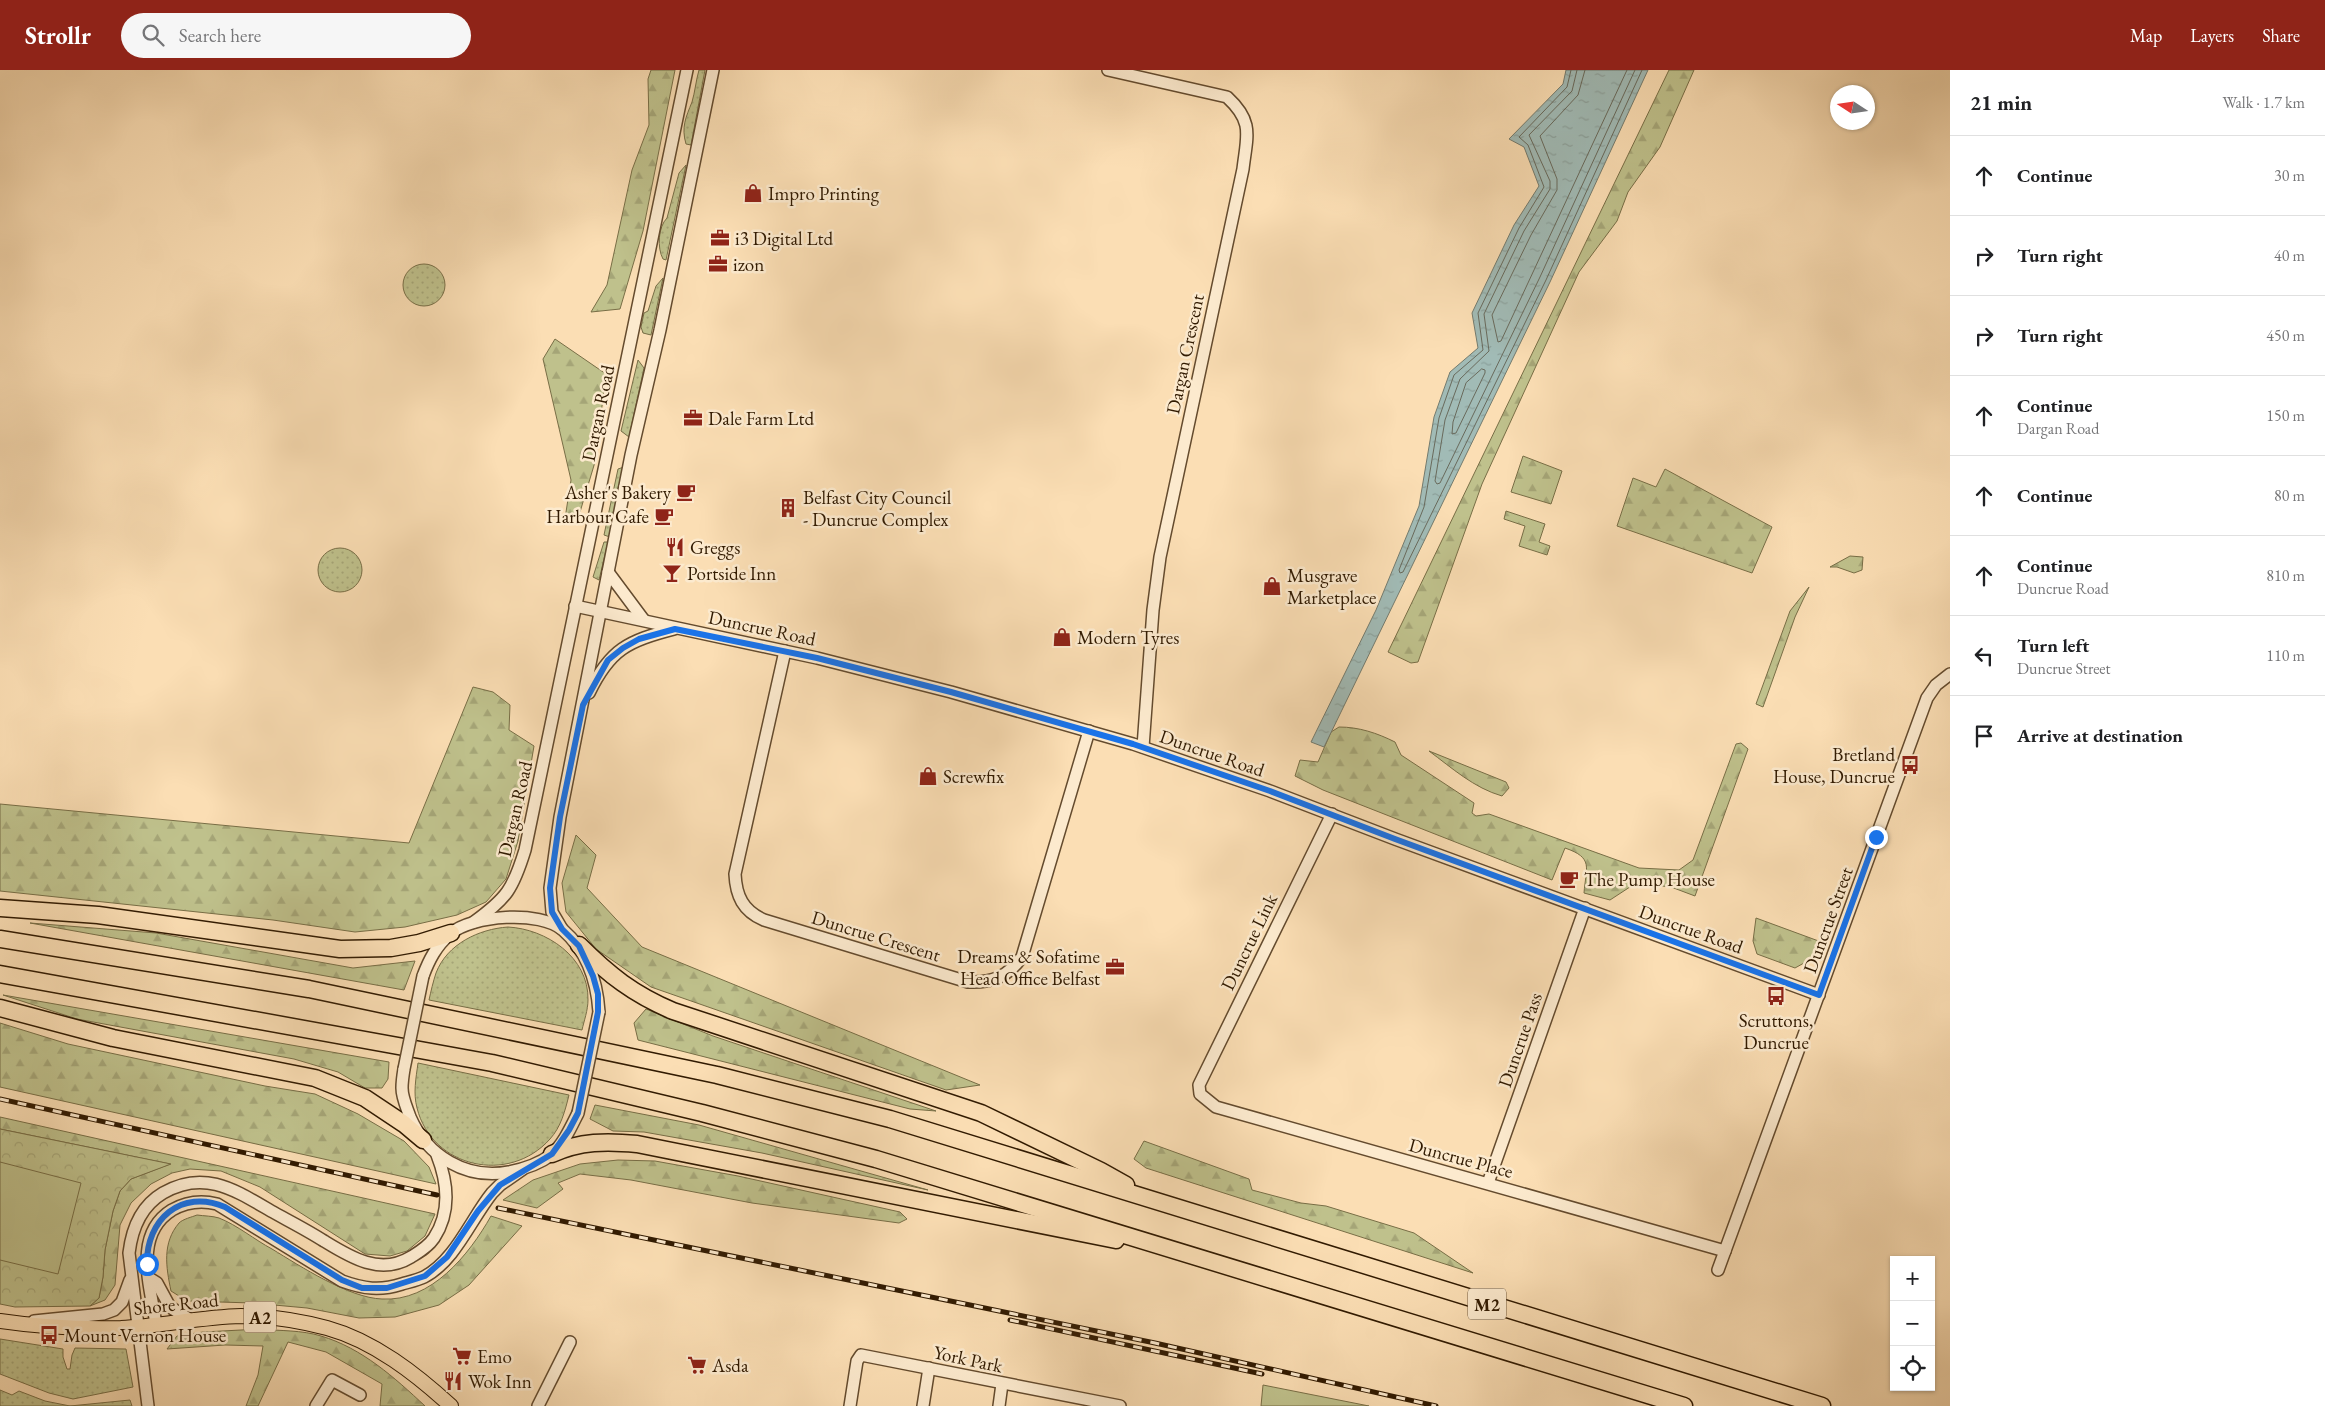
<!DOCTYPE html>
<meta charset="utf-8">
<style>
body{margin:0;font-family:"EB Garamond",serif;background:#f6f6f6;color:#202124}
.controls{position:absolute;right:15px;bottom:15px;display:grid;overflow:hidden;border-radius:0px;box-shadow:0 1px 4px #0004}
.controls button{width:45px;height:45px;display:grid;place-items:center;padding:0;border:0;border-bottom:1px solid #e0e0e0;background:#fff;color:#202124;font:25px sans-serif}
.compass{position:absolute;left:1830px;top:15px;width:45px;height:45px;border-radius:50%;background:#fff;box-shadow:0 1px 4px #0004;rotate:282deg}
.stop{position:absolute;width:15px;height:15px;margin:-11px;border:4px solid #1a73e8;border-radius:50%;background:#fff}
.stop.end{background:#1a73e8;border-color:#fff;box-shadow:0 1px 5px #0008}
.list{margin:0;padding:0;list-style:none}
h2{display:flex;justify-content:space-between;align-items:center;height:65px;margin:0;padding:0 20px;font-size:21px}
h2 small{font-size:16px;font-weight:400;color:#757577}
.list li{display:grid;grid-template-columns:32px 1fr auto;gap:15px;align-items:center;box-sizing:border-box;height:80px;padding:0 20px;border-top:1px solid #e0e0e0}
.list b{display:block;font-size:19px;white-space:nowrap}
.list p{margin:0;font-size:16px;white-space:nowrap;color:#757577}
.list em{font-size:16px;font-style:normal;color:#757577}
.icon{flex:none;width:28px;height:28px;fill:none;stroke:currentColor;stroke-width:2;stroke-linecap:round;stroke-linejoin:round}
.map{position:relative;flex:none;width:1950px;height:1336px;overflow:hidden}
header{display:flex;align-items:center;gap:30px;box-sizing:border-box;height:70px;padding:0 25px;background:#8f2418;color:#fff}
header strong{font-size:24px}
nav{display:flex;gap:28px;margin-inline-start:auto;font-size:18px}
.search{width:350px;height:45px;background:#f6f6f6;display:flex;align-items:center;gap:12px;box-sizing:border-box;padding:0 18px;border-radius:28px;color:#757577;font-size:19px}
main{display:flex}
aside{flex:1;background:#fff}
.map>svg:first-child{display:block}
</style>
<header>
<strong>Strollr</strong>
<div class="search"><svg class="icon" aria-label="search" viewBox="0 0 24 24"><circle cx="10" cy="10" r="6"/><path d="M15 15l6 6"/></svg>Search here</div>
<nav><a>Map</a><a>Layers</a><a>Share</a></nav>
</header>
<main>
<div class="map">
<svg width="1950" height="1336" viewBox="0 0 1950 1336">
<defs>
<pattern id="grass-dots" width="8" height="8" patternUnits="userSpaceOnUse" patternTransform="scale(1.25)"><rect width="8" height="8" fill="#bfc18c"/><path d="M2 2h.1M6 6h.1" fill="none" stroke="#a5a577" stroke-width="1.8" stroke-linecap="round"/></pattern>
<pattern id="forest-firs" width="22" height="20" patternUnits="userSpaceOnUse" patternTransform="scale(1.25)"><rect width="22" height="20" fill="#bfc18c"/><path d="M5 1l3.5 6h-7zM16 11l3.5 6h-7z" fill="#a5a577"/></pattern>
<pattern id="park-crowns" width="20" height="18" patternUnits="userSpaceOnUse" patternTransform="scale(1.25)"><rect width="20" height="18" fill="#bfc18c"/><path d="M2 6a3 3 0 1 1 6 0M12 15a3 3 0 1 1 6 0" fill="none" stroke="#a5a577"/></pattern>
<pattern id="water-ripples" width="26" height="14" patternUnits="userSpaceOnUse" patternTransform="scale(1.25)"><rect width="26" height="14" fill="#a1bbb6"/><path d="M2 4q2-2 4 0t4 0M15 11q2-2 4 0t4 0" fill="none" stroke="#8ba09b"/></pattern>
</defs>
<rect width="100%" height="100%" fill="#fbdeb4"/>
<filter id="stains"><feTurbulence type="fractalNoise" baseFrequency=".004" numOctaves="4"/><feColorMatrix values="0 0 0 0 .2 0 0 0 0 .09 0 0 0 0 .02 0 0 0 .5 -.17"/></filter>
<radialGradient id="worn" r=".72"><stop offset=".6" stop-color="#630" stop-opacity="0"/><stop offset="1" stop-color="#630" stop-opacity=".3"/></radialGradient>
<g fill="url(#grass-dots)" stroke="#786e46">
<path d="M699,0H705L691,75L686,74C681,57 686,47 692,32C695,22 696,10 699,0Z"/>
<path d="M686,95L666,190L663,189C657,178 658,157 667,148L679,103Z"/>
<circle cx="424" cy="215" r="21"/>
<polygon points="663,208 651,265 643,263 641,257 644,243 648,241 656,216"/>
<polygon points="638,290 644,298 629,367 621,361"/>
<polygon points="624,397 610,467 604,465 618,399"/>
<polygon points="604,472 608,472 599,510 593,507"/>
<circle cx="340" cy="500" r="22"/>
<path d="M508,857C546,859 589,887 588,930C588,940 584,951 582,960L429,930C431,921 433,912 436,903C447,874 479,859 508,857Z"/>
<path d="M418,993L569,1025C565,1041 561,1057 550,1069C509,1115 432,1098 417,1038C413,1023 416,1008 418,993Z"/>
<polygon points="0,1269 63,1279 63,1287 67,1299 70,1299 72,1285 75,1278 126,1279 133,1317 73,1329 49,1323 0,1304"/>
<polygon points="0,1320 12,1325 19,1321 45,1331 70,1336 130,1330 132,1336 0,1336"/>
</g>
<g fill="url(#forest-firs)" stroke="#786e46">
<polygon points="651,0 675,0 643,161 620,239 591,242 607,215 632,100 649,55 648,9"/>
<polygon points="1669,0 1694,0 1660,77 1628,122 1617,151 1579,202 1482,414 1418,592 1411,593 1388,582"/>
<polygon points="555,269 606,304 595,392 580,442 564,455 571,410 543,289"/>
<polygon points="1523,386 1562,401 1551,434 1511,422"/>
<polygon points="1665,399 1772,457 1752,503 1617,456 1633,408 1656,417"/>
<polygon points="1506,441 1545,454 1539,472 1550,476 1547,485 1519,476 1525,456 1504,449"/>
<polygon points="1850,486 1863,487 1862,500 1854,503 1837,497 1830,497"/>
<polygon points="1809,517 1795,547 1763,637 1756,634 1790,541"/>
<polygon points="473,617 493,622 510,635 509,660 534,676 518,771 506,809 486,832 457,845 405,857 355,862 273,850 0,821 0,734 409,773"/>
<path d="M1339,657C1359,657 1377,663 1395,672L1401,685L1474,733L1472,743L1476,746L1489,744L1639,798L1679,800L1693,790L1736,674L1741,673L1748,679L1695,826L1671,817L1636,813L1610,830L1584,823C1586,797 1594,788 1565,778L1552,810L1323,720L1295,706L1300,690L1318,692L1331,662Z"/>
<path d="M1429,681L1506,712L1509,718L1502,726C1474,718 1452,698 1429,681Z"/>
<polygon points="576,765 596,785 587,818 642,877 980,1015 946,1020 651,917 596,879 566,842 562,813"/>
<polygon points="1756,848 1824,873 1813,888 1795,898 1757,884 1753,871"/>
<polygon points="30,853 156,863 353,898 415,891 404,920"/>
<polygon points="3,925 389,992 388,1009 382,1018 365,1018 338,1002 294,989 77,949"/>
<polygon points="646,939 713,966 936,1041 910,1039 638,970 634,953"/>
<polygon points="0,953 68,974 265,1016 315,1024 358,1044 404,1071 429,1097 436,1114 0,1017"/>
<polygon points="595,1035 699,1055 928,1120 762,1083 644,1062 613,1061 590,1049"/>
<polygon points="0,1047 435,1144 425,1166 407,1181 390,1186 365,1184 260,1117 221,1101 190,1099 172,1103 151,1114 131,1133 120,1155 115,1215 105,1230 90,1236 99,1228 103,1207 105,1180 113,1141 120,1121 131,1109 170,1094 0,1059"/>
<polygon points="1144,1071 1249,1109 1252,1120 1301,1133 1326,1136 1414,1163 1473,1203 1146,1098 1134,1089"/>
<polygon points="618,1090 655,1091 738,1106 900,1142 907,1149 899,1153 752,1133 631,1110 580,1104 558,1113 563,1119 537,1138 503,1130 533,1110 580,1094"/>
<path d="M197,1145C204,1146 213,1146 219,1148C237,1155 255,1170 272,1179C300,1196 349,1228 382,1229C431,1232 469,1185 491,1146L522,1156L469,1215L439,1235L395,1247L359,1248L307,1238L252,1233L187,1231L171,1221C166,1197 162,1173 179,1153C183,1149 192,1147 197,1145Z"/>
<path d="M260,1259C280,1261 302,1260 321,1266C362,1278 395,1308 425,1336H380L382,1314L326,1282L288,1272L258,1336H246L258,1305L263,1276L225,1275L167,1279L177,1266L203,1262Z"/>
</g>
<polygon fill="url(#park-crowns)" stroke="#786e46" points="0,1059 171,1094 131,1109 120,1121 113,1141 105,1180 103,1207 99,1228 90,1236 15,1237 0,1234"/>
<g fill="#bfc18c" stroke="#786e46">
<polygon points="0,1092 81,1113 58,1204 0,1190"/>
<polygon points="1263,1315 1369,1336 1261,1336"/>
</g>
<polygon fill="url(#water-ripples)" stroke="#747b6e" points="1566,0 1648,0 1550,212 1324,677 1311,672 1376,540 1419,436 1434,347 1450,302 1478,278 1472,243 1514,155 1539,116 1524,77 1509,69 1563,14"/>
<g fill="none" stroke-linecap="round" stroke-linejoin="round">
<g stroke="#696a5c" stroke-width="1">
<polyline points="1571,0 1567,17 1519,67 1528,75 1544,117 1519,158 1478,243 1483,280 1454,305 1439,348 1424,437 1399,500 1400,503 1403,502 1546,210 1642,0"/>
<polyline points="1577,0 1572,21 1529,65 1550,111 1550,119 1524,161 1484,244 1489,281 1460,309 1445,350 1435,411 1437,414 1440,413 1540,207 1635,0"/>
<polyline points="1585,0 1578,25 1540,66 1557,109 1557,120 1531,165 1492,245 1498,272 1501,271 1627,0"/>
<polygon points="1482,299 1485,300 1485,303 1456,363 1452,364 1453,352 1466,313"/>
</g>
<g stroke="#644b2e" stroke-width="14">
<g id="minor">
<path d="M1108,0L1227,27C1254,52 1247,65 1243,99L1160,487L1153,540L1143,677"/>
<polyline points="608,502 643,549"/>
<polyline points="575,536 817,588 951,622 1133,674 1270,721 1395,769 1819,925"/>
<path d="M785,581L735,804C736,826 743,841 764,850L968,912C993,913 1007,907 1022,887L1089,661"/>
<path d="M589,623C610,579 628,571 674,559"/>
<polyline points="1332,744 1199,1015 1200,1024 1216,1037 1725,1181"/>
<path d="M474,852C507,828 513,819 525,780L687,0"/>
<polyline points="562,859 552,842 550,818 560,747 631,385 660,260 713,0"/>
<path d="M423,906C429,890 436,876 450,864C472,845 540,840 563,860C587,881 597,911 599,942"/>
<path d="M404,999C403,1005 402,1012 402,1018C402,1028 407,1038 410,1047C427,1086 466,1110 509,1102C524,1099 539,1094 551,1085C563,1075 571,1057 578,1043"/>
<polyline points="1488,1113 1585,838"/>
<polyline points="1718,1200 1927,628 1936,615 1950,604"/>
<polyline points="149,1208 157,1213 170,1237 192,1251"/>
<polyline points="34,1251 103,1244 114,1240 122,1232 130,1210"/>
<path d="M156,1255C151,1217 132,1165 172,1140C186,1132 201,1130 217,1134L342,1211C364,1219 380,1221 402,1214C409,1212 418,1210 424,1207C455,1191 471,1149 492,1123L500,1115L523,1099"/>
<path d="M148,1336L129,1183C132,1158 141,1136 163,1123C204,1099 235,1120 271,1141C289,1151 307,1160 324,1171C350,1187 380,1206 411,1187C419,1182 428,1177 434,1168C451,1142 448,1113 437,1085"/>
<polyline points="316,1336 332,1310 360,1325"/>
<polyline points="538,1336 570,1272"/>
<polyline points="850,1336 857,1291 861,1285 1120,1336"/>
<polyline points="923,1336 929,1298"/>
<polyline points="999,1336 1002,1314"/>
</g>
</g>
<g stroke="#311a01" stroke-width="16">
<path id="major" d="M0,1251C40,1257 80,1259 121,1258C161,1256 201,1247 241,1246C270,1246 300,1251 327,1258C374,1271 416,1304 451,1336"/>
</g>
<g stroke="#311a01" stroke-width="19">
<g id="highway">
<polyline points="0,838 98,845 340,879 391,878 419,873 451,863"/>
<polyline points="0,869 309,919 717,1005 890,1049 1822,1336"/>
<path d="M579,875C609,905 633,924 673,941L981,1043L1101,1101L1126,1115"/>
<polyline points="0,904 492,993 702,1043 876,1089 1684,1336"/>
<polyline points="0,938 113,968 315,1008 365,1028 404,1054 423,1070"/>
<path d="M552,1084C580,1071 607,1071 637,1074L1116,1170"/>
</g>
</g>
<use href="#minor" stroke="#fceace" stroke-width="11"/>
<use href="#major" stroke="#fbdeb4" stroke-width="14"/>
<use href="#highway" stroke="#fbdeb4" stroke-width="16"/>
<g stroke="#311a01" stroke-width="5">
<g id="rail">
<polyline points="0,1029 437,1125"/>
<polyline points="498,1138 1155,1273 1436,1336"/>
<polyline points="1010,1250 1262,1304"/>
</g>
</g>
<use href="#rail" stroke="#fceace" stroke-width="3" stroke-dasharray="9" stroke-linecap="butt"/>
<g stroke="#644b2e" stroke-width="14" stroke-linecap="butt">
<g id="minor-bridge">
<polyline points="404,999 423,906"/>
<polyline points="578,1043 599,942"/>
</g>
</g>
<use href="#minor-bridge" stroke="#fceace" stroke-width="11"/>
</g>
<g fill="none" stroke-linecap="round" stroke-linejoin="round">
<path stroke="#1a73e8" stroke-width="6" d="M147,1194C146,1150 181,1118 225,1137L342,1210L362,1218H387L425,1206L447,1187L478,1141L500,1115L552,1084L569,1060L578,1043L598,942V924L593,906L579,876L562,859L552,842L550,818L560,747L583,635L608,590L623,578L639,569L675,559L817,588L951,622L1133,674L1270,721L1395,769L1819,925L1876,767"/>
</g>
<defs>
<g id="shop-bare" transform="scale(1.5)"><path d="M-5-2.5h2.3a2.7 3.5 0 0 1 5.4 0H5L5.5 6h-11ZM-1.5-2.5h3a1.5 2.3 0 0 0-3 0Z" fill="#8f2418" stroke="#fceace" stroke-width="2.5" paint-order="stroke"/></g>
<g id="office-bare" transform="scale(1.5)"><path d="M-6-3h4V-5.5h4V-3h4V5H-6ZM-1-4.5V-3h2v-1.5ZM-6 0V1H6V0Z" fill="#8f2418" stroke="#fceace" stroke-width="2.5" paint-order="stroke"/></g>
<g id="cafe-bare" transform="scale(1.5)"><path d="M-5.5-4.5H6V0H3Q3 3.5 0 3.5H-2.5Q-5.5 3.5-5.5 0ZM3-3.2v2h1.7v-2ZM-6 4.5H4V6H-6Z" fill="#8f2418" stroke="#fceace" stroke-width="2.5" paint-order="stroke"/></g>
<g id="building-bare" transform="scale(1.5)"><path d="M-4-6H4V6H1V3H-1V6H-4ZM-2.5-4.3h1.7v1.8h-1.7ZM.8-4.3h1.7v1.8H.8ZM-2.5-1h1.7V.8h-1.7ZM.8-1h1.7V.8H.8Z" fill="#8f2418" stroke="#fceace" stroke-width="2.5" paint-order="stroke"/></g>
<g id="restaurant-bare" transform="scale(1.5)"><path d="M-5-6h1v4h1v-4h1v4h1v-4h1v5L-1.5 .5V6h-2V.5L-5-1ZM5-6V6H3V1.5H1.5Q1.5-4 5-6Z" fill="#8f2418" stroke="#fceace" stroke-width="2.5" paint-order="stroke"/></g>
<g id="bar-bare" transform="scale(1.5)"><path d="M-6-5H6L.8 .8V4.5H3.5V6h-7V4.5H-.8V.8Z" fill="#8f2418" stroke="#fceace" stroke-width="2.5" paint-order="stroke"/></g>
<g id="bus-bare" transform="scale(1.5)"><path d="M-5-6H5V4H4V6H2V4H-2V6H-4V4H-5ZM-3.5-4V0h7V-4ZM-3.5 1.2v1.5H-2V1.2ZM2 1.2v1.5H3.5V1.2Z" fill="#8f2418" stroke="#fceace" stroke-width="2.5" paint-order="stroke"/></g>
<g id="supermarket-bare" transform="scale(1.5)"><path d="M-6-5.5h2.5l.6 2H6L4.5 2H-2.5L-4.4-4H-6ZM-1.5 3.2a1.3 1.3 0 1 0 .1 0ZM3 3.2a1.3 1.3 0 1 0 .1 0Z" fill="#8f2418" stroke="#fceace" stroke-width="2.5" paint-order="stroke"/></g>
</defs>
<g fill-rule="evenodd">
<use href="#shop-bare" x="753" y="123"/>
<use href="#office-bare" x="720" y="168"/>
<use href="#office-bare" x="718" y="194"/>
<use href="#office-bare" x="693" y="348"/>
<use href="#cafe-bare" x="686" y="422"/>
<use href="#building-bare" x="788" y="438"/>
<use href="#cafe-bare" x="664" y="446"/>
<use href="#restaurant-bare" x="675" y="477"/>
<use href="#bar-bare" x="672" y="503"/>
<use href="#shop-bare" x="1272" y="516"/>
<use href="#shop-bare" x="1062" y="567"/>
<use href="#bus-bare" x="1910" y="695"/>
<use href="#shop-bare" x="928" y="706"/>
<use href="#cafe-bare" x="1569" y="809"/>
<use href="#office-bare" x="1115" y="897"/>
<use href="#bus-bare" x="1776" y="926"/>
<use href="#bus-bare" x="49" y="1265"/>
<use href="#supermarket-bare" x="462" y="1286"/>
<use href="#supermarket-bare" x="697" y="1295"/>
<use href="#restaurant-bare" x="453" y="1311"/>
</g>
<g text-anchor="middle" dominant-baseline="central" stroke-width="5" stroke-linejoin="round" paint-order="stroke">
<g fill="#fceace" stroke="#6e583e" stroke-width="1">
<rect x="1468" y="1218.5" width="38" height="31" rx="4"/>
<rect x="244" y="1231.5" width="32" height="31" rx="4"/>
</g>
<g font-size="18" font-weight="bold" fill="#311a01">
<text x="1487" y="1234">M2</text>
<text x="260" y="1247">A2</text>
</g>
<g font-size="19" fill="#311a01" stroke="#fceace" text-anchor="start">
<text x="768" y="123">Impro Printing</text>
<text x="735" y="168">i3 Digital Ltd</text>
<text x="733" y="194">izon</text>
<text x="708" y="348">Dale Farm Ltd</text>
<text x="671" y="422" text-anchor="end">Asher's Bakery</text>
<text x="803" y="427">Belfast City Council<tspan x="803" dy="22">- Duncrue Complex</tspan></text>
<text x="649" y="446" text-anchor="end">Harbour Cafe</text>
<text x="690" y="477">Greggs</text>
<text x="687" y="503">Portside Inn</text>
<text x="1287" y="505">Musgrave<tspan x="1287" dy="22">Marketplace</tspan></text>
<text x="1077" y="567">Modern Tyres</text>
<text x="1895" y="684" text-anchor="end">Bretland<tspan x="1895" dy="22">House, Duncrue</tspan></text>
<text x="943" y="706">Screwfix</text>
<text x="1584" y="809">The Pump House</text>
<text x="1100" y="886" text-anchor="end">Dreams &amp; Sofatime<tspan x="1100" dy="22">Head Office Belfast</tspan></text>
<text x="1776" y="950" text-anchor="middle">Scruttons,<tspan x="1776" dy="22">Duncrue</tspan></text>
<text x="64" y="1265">Mount Vernon House</text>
<text x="477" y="1286">Emo</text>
<text x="712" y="1295">Asda</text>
<text x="468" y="1311">Wok Inn</text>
</g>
<g font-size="19" fill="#311a01" stroke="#fceace">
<text transform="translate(1185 284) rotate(-78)">Dargan Crescent</text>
<text transform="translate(598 343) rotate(-78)">Dargan Road</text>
<text transform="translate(762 558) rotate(12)">Duncrue Road</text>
<text transform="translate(1212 683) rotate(19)">Duncrue Road</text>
<text transform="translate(515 739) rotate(-77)">Dargan Road</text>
<text transform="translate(1828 850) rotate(-70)">Duncrue Street</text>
<text transform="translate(1691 859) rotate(20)">Duncrue Road</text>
<text transform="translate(876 866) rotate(17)">Duncrue Crescent</text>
<text transform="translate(1249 872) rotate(-64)">Duncrue Link</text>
<text transform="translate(1520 970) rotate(-71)">Duncrue Pass</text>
<text transform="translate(1461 1088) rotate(15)">Duncrue Place</text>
<text transform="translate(176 1234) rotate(-6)">Shore Road</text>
<text transform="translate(968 1289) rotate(12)">York Park</text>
</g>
</g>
<rect width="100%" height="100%" filter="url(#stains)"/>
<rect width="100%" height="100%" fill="url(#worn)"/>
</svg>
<div class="controls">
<button>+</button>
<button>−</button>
<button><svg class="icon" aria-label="locate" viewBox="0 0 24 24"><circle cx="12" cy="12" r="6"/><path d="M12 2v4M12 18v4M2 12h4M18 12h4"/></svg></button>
</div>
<svg class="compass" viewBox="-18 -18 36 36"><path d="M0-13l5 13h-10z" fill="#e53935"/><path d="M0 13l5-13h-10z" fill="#757577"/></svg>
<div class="stop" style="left:147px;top:1194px"></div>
<div class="stop end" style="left:1876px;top:767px"></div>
</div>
<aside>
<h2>21 min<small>Walk · 1.7 km</small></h2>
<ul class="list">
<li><svg class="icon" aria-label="ahead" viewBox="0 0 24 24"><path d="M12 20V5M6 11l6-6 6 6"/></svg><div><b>Continue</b></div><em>30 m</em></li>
<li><svg class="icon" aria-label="right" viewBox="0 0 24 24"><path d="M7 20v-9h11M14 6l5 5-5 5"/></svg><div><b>Turn right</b></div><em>40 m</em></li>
<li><svg class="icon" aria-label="right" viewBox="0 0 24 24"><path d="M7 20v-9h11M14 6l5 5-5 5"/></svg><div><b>Turn right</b></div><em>450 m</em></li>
<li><svg class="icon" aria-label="ahead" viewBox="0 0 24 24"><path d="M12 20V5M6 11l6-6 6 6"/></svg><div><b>Continue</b><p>Dargan Road</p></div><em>150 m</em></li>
<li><svg class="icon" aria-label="ahead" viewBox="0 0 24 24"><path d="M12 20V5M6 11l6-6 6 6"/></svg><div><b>Continue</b></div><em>80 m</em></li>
<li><svg class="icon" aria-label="ahead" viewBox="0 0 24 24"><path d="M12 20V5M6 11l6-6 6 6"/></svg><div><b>Continue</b><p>Duncrue Road</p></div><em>810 m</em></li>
<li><svg class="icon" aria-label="left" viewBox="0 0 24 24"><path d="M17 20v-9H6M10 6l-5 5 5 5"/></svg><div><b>Turn left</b><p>Duncrue Street</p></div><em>110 m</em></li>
<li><svg class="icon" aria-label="arrive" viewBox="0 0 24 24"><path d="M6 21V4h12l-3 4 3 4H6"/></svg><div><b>Arrive at destination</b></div></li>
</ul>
</aside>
</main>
